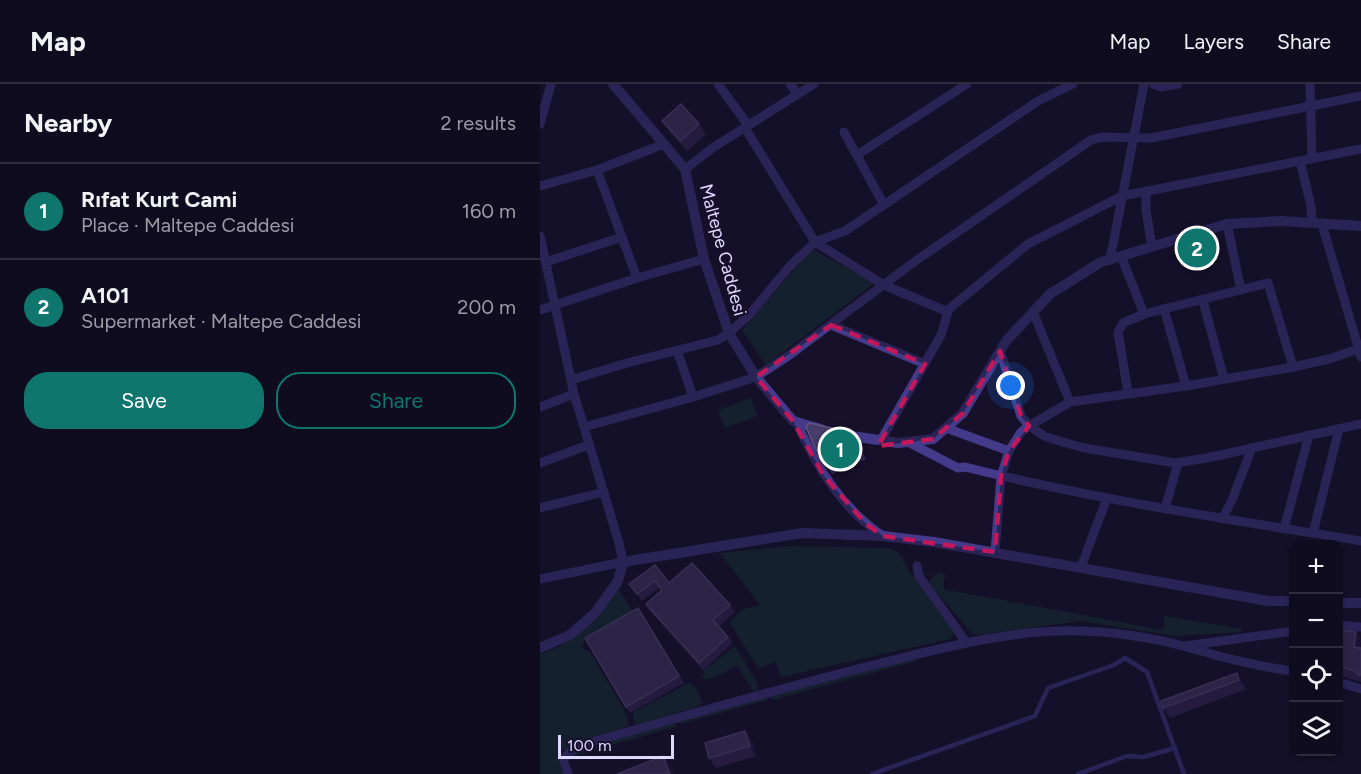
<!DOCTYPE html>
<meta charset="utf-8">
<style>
body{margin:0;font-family:Figtree,sans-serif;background:#1e1a2d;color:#f1f3f6}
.controls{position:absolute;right:18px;bottom:18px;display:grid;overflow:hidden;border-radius:12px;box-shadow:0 2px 4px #0004}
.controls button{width:54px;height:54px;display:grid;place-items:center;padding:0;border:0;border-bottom:2px solid #302c3e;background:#100c20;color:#f1f3f6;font:30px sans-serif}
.scale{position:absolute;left:18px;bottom:15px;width:116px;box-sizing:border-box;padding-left:6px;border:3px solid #e0d9ff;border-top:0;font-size:16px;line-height:21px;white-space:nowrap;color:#e0d9ff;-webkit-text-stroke:4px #16102a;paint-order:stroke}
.you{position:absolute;left:471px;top:302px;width:21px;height:21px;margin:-15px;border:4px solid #fff;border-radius:50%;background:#1a73e8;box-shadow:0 0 0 9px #1a73e833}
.badge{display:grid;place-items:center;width:39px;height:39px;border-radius:50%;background:#0f766e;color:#fff;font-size:20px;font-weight:700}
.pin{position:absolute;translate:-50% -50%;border:3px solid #fff;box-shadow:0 2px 6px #0006}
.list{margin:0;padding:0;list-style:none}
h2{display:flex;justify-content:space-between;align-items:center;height:78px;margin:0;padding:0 24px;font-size:26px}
h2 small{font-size:20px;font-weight:400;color:#9c9ba5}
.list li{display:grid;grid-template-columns:39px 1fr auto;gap:18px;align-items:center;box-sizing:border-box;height:96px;padding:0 24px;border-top:2px solid #302c3e}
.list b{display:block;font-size:22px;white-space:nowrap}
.list p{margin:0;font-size:20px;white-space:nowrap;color:#9c9ba5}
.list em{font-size:20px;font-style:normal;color:#9c9ba5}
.actions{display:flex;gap:12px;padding:18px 24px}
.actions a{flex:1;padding:14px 0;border:2px solid #0f766e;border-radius:24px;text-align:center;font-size:21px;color:#0f766e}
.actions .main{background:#0f766e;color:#fff}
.icon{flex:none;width:33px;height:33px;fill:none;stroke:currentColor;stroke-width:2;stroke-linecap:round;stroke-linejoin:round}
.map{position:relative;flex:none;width:821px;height:690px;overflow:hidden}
header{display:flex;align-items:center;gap:36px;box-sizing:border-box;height:84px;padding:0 30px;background:#100c20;border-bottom:2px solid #302c3e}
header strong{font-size:28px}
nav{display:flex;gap:33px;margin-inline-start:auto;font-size:21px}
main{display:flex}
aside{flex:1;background:#100c20}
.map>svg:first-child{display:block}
</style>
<header>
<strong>Map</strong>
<nav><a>Map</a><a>Layers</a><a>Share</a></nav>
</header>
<main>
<aside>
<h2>Nearby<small>2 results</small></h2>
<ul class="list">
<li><span class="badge">1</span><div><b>Rıfat Kurt Cami</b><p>Place · Maltepe Caddesi</p></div><em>160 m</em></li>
<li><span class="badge">2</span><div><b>A101</b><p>Supermarket · Maltepe Caddesi</p></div><em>200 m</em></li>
</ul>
<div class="actions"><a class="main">Save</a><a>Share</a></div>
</aside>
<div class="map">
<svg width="821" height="690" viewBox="0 0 821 690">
<rect width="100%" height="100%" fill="#16102a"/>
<g fill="#133334">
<polygon points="272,165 335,199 226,281 202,246"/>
<polygon points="211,314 217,332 185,344 178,326"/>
<polygon points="249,462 349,464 359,469 369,487 409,537 414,549 410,555 241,593 236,578 218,584 190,539 201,526 220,521 180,469"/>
<polygon points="400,489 405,491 403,505 623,546 625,532 702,545 701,548 635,552 541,537 436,551 432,549 391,502 390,497 394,491"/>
<path d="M78,504L93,528L51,557H44L42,564L51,569L87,631L88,642L19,667L18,676L23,690H0V570C35,559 59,534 78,504Z"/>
<polygon points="195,562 218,600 217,606 214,608 197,581 178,592 165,596 163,592 164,586"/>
<polygon points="375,573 377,577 232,616 230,611"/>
<path d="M149,599C158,603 159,609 162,619L157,623L95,641L94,639L93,629L95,627Z"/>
<polygon points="227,612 228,616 140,640 137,636"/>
<polygon points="135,637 136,642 131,644 33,672 33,668"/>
</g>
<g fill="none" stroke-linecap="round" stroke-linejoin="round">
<g stroke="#433b8a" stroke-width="4.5">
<polyline points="332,690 495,632 508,604 574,581 585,574 607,588 644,690"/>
<polyline points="538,690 587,672 603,673 635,664"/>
</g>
<g stroke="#433b8a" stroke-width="9">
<polyline points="178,0 208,41"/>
<polyline points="250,0 258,10"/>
<polyline points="613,0 621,3 638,0"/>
<polyline points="770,0 772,75"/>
<polyline points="0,40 11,0"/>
<polyline points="205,44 275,158 344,201 408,228"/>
<polyline points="304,48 344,121"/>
<polyline points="317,71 427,0"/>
<polyline points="760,77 771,122 772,139"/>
<polyline points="145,85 174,63 274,0"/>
<polyline points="57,86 97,194"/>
<polyline points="0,102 57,86 124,60"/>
<polyline points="606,107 606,126 612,163"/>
<polyline points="687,140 701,206"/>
<polyline points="782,140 821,273"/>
<polyline points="0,152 34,310 79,459 83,478 0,495"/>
<polyline points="581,172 604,230"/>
<polyline points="570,176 604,0"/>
<polyline points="6,178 82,153"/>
<polyline points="663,217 684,295"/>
<polyline points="624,225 646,302"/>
<polyline points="0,226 97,194 164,175"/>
<polyline points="493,228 530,318"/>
<polyline points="291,241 385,280"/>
<polyline points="460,267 481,332 489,342 506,353 544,364 635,379 667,374 821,340"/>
<polyline points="31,296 87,279 178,256 189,249 210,230 249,183 275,158 305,147 498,17 533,0"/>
<polyline points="588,309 578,248 583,239 604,230 728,199 753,283"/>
<polyline points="153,313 216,293 251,270 374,178 551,56 562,53 611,54 821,12"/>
<polyline points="0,323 34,310"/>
<path d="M256,337C276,382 301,424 343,452"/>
<polyline points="44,343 153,313 137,266"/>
<polyline points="406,344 469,367"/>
<polyline points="341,356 401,251 409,225 488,160 582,112 821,65"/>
<path d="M368,358L418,384L425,383C556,416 688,435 821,457"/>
<polyline points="0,379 48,361"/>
<polyline points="0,424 64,408"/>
<polyline points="625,425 638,379"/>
<polyline points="682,435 692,416 712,364"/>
<polyline points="744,445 769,351"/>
<polyline points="773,449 799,345"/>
<polyline points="455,468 461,392 469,367 481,348 489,342 530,318 646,302 753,283 789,275 818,265"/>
<polyline points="377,482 379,492 426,558"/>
<polyline points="541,483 567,414"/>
<polyline points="798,541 821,543"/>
<polyline points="645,562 754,547"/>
<polyline points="798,598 821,605"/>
<path d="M28,690L23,675L31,667L52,658C147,631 242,604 337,580C403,564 471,545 539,547C569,547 614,554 643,562C679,572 716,583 754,587"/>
</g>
<g stroke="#433b8a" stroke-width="10">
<polyline points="73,0 145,85 164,175 189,249 216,293 253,337 281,345"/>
<polyline points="299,350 358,359 393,355 423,329 466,257 510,210 561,178 687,140 742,137 821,142"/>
<polyline points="798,519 821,519"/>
<polyline points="0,564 30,551 55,529 78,497 83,478 262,449 343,452 394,458 728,517 754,517"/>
</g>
</g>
<g fill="#362958">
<polygon points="122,37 159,40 166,50 147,67 129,47"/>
<polygon points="660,145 667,155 670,174 647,182 640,173"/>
<polygon points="310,348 319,360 326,375 292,390 283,377"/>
<polygon points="115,481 129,499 190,521 195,528 179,542 193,559 163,586 110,527 106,520 122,506 119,504 102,517 89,500"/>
<polygon points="98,524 144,599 90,629 86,623"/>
<polygon points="798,546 821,556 821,598 801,592 798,588"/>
<polygon points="697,589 703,599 706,605 630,634 623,624"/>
<polygon points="205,647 212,657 216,672 176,684 169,674"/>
</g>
<g fill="#21173e">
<polygon points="660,145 667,155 670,174 663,165"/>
<polygon points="310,348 319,360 326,375 317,362"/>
<polygon points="816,548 821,556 821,573 814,563"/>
<polygon points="697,589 703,599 706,605 699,596"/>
<polygon points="205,647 212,657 216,672 210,662"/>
<polygon points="123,672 132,684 134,690 130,690"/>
</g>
<g fill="#483c6a" stroke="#605581" stroke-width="1.5">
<polygon points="141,20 159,40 141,57 122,37"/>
<polygon points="660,145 663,165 640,173 637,152"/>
<polygon points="269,339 310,348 317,362 283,377 275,364 266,343"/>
<polygon points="152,479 190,521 173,536 188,553 159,579 106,520 122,506 115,497 97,510 89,500 115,481 129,499"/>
<polygon points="98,524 139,592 86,623 45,554"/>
<polygon points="798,546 816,548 814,563 821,564 821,591 819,591 815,587 798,582"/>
<polygon points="697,589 699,596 623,624 621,617"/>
<polygon points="205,647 210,662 169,674 165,659"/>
<polygon points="123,672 130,690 77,690"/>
</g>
<path d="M0 0H821V690H0ZM291,241L385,280L338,362L393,355L423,329L460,267L481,332L489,342L469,367L461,392L455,468L343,452L326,440L284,392L253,337L216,293Z" fill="#16102a" fill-opacity=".55" fill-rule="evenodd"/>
<path fill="none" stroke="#c2185b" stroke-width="4.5" stroke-dasharray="12 8" stroke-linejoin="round" d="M291,241L385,280L338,362L393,355L423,329L460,267L481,332L489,342L469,367L461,392L455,468L343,452L326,440L284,392L253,337L216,293Z"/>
<g text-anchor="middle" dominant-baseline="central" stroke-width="4.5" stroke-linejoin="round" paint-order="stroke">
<g font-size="18" fill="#e0d9ff" stroke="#16102a">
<text transform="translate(183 166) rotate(75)">Maltepe Caddesi</text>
</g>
</g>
</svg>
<div class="controls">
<button>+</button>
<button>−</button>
<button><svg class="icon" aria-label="locate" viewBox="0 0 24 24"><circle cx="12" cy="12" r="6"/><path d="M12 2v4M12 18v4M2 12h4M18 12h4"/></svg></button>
<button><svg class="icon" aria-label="layers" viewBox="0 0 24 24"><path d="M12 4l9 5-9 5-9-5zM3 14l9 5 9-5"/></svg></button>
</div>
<div class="scale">100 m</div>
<div class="you"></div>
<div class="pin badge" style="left:300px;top:365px">1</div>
<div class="pin badge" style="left:657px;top:164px">2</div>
</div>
</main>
